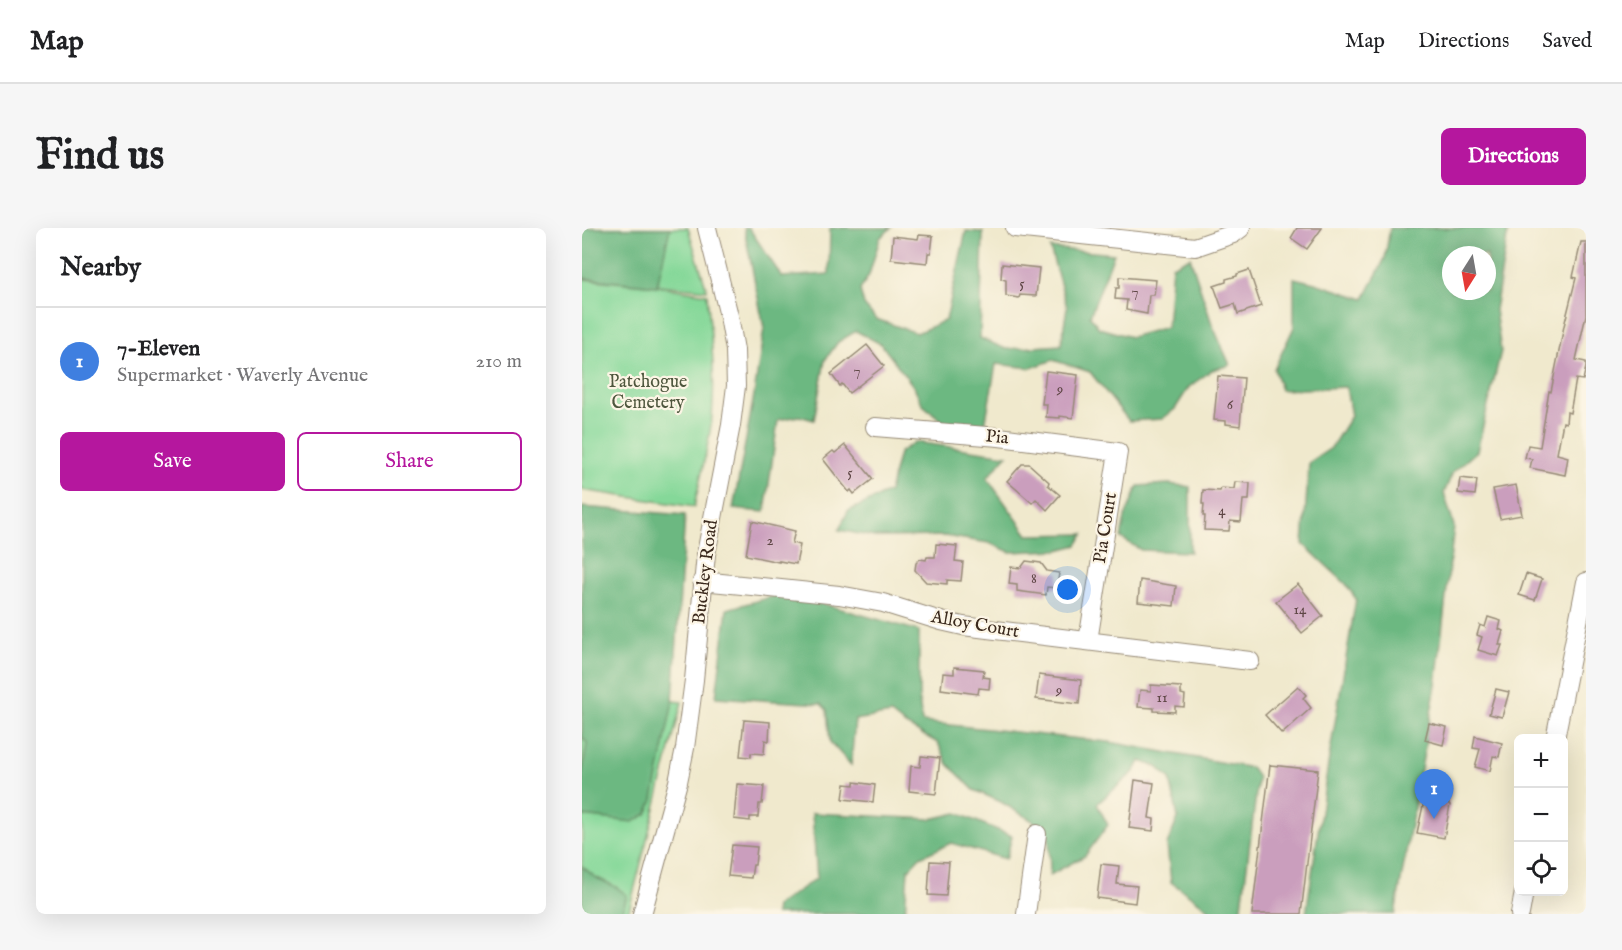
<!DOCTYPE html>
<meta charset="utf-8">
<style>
body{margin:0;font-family:"IM FELL English",serif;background:#f6f6f6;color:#202124}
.controls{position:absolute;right:18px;bottom:18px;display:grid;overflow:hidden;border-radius:9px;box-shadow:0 6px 24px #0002}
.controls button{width:54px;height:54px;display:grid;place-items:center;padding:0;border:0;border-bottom:2px solid #e0e0e0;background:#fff;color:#202124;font:30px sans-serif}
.compass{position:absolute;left:860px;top:18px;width:54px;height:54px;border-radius:50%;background:#fff;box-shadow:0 6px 24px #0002;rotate:191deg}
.you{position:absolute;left:486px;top:362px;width:21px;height:21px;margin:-15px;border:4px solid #fff;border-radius:50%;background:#1a73e8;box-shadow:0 0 0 9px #1a73e833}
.badge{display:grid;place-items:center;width:39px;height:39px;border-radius:50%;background:#b5179e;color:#fff;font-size:20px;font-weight:700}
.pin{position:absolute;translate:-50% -50px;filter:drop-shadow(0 2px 3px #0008)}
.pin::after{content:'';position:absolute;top:32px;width:21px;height:18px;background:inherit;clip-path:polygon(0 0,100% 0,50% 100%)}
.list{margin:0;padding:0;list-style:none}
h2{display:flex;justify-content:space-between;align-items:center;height:78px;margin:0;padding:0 24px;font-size:26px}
h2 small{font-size:20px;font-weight:400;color:#757577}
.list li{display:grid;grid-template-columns:39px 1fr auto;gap:18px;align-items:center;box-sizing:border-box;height:108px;padding:0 24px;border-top:2px solid #e0e0e0}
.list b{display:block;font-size:22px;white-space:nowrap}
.list p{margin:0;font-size:20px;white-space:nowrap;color:#757577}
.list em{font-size:20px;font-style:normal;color:#757577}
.actions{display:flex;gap:12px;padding:18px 24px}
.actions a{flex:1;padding:14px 0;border:2px solid #b5179e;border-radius:9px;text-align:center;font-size:21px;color:#b5179e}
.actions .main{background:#b5179e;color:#fff}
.icon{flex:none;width:33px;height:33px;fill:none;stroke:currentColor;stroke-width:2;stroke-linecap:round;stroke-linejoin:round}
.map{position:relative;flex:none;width:1004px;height:686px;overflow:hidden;border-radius:9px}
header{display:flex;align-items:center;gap:36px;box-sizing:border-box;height:84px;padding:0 30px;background:#fff;border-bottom:2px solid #e0e0e0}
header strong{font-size:28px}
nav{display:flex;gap:33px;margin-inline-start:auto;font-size:21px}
.intro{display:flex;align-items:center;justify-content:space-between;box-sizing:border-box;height:144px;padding:0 36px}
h1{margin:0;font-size:42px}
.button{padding:15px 27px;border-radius:9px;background:#b5179e;color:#fff;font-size:21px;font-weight:700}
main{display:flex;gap:36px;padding:0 36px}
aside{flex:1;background:#fff;border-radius:9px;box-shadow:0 6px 24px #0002}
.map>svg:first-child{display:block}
</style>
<header>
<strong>Map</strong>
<nav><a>Map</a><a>Directions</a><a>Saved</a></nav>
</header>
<div class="intro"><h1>Find us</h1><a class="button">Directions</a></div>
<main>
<aside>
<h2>Nearby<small></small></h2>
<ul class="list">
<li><span class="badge" style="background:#3f7fe0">1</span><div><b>7-Eleven</b><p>Supermarket · Waverly Avenue</p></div><em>210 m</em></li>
</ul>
<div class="actions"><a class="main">Save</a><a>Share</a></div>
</aside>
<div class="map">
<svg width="1004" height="686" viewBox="0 0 1004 686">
<rect width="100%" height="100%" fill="#fcf5e5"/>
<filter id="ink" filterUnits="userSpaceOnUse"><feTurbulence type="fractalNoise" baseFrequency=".0167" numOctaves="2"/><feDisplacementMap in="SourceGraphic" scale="12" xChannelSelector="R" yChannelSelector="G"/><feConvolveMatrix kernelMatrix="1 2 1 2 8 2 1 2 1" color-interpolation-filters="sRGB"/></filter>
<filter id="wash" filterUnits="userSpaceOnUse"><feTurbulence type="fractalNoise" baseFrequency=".008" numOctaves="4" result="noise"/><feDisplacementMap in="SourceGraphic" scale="24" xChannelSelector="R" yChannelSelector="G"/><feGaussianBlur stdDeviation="1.35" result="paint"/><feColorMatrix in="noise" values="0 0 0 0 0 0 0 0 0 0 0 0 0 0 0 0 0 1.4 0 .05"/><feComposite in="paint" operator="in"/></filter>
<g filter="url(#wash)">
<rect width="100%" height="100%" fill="#f0e9cd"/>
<g fill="#85d899" stroke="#60815c" stroke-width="1.5">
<polygon points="0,0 106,0 125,62 0,49"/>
<path d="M0,51L75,58L125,66C129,109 135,153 129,197C125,224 118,252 112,279L0,262Z"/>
<polygon points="0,464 100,474 46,686 0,686"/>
</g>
<g fill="#6cb881" stroke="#547150" stroke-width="1.5" fill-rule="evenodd">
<polygon points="0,0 88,0 75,58 0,50"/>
<polygon points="162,0 167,0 200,49 247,46 248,0 309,0 298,10 287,47 278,62 282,77 294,91 335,105 364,92 384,3 401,4 398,110 424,121 479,117 485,79 468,20 532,26 508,88 517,100 549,109 585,99 590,38 608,29 630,96 648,137 630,142 607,159 593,181 580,191 547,193 508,144 471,132 449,140 414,136 403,197 364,196 341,177 332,159 299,116 274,103 256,114 243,132 232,192 217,188 196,192 183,284 151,281 171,173 182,100"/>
<path d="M808,0H929L926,3L913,82L919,123L895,223L871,244L862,265L872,298L854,457L813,686H724L747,530L774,371L764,356L721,316L727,235L749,220L769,188L764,159L699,162L692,141L712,99V50L733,55L782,71L803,30ZM869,27H905V63H869Z"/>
<polygon points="333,214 425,227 405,250 446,307 502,306 495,317 476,322 428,324 407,315 363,308 293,309 257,302 266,283 307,264 317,225"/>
<polygon points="587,256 608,259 608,324 559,322 539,310 543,289 556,258"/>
<polygon points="0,279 103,287 91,473 71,572 65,586 51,594 0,588 0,548 5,515 0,508"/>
<polygon points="203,365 337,403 337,471 340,494 527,514 670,540 676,550 659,686 628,686 628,682 589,654 585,617 596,590 588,551 575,539 558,533 553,543 515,576 526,597 503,628 468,647 467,610 451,593 419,574 392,562 366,536 356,515 322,496 309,486 273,492 269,537 248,514 245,482 239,476 134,469 145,381"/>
<polygon points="230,585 349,591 375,585 430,608 424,631 369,615 338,629 326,642 323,686 193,686 194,678 235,650"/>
<polygon points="0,638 13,649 34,659 45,667 40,686 0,686"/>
</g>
<g id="blocks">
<g fill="#ca9ebd">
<polygon points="715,0 740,0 725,21 709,10"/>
<polygon points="337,7 351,8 349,25 346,25 345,35 309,31 311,8 336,11"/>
<polygon points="999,14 1004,14 1004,87 994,132 1004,134 1004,139 1001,152 994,151 988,185 985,184 984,195 981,194 975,226 986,229 983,247 948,240 950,231 943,230 946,217 958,219 967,163 969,164 982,98 994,50 991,49"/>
<polygon points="420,36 457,40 454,68 438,67 437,70 424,68 424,52 419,51"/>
<polygon points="667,42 679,78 656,86 653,76 640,80 632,58 644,54 644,51 655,48 655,46"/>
<polygon points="537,49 574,52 572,67 567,67 565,86 544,82 545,72 533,71 534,60 537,60"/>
<polygon points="285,117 302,138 267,165 260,156 258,158 249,146"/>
<polygon points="464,143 496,147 491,190 478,188 478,190 464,189 465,176 460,176"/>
<polygon points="636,148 662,150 658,198 644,196 644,193 632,192"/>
<polygon points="263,217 291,251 272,266 269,262 267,264 241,231 251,223 253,225"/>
<polygon points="440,236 447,236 467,254 466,257 478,267 465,282 454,271 450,275 425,253"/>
<polygon points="878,250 895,252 893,267 876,265"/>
<polygon points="653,254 668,255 667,272 661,272 659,294 648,293 647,303 622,302 623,288 621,288 622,276 620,276 621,262 638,263 639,260 652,261"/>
<polygon points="934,257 940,287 918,291 911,261"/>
<polygon points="170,293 213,303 210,315 218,317 214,336 197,333 197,334 164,327"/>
<polygon points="354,316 375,318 373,333 381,334 379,353 365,352 365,356 344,354 333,342 334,335 338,331 344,332 345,329 353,329"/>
<polygon points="444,333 459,335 465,343 477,345 475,360 465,359 464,367 435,363 435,357 427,356 429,339 439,340"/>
<polygon points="944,346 960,351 953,372 937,367"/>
<polygon points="558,352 594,358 592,378 556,374"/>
<polygon points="716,356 741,388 720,405 694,373"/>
<polygon points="906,389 919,393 917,401 921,403 917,417 920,417 916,428 896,422 900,409 895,407 898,397 903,399"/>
<polygon points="372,439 402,442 401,449 408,450 407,461 397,460 396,466 359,461 361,445 372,446"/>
<polygon points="457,447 499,452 497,476 454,471"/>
<polygon points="569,457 599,459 599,466 603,467 602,479 593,478 593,484 572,483 572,480 556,479 558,462 569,463"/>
<polygon points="716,458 724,467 721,470 729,480 700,506 683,487"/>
<polygon points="914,461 927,464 920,489 907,486"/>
<polygon points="162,492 188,494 187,513 183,512 182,526 169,525 169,529 158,528"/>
<polygon points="847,495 865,499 861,517 843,512"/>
<polygon points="893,508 920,515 917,529 911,528 908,543 893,539 898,521 891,520"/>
<polygon points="339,528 358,530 354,566 327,563 329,538 338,539"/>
<polygon points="688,537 736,542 719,686 670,686"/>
<polygon points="553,552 572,555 567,590 572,591 571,603 547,600"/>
<polygon points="272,554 293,557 291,574 261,571 263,556 272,557"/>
<polygon points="846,555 869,560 866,575 868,577 862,610 835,605"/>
<polygon points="155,556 182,558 180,576 177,576 176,589 168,589 168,593 152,591"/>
<polygon points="150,617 175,619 173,637 171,637 169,650 146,648"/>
<polygon points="348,633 367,634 364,668 346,667"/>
<polygon points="519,636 537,638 535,656 555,658 553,675 515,670"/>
</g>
</g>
</g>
<g filter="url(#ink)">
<use href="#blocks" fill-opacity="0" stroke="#968a76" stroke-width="1.5"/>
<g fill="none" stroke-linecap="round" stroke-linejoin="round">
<g stroke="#968a76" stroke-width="20">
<g id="minor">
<polyline points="433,0 613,19 651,6 659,0"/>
<polyline points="293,199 417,209 536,224 506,413"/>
<polyline points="120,353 257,367 301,375 359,393 381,398 668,433"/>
<polyline points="973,511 1004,354"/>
<polyline points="60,686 96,554 103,520 112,452 124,326 149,197 154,158 153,122 147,88 125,0"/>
<polyline points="444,686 455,606"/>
<polyline points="938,686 942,664"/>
</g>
</g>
<use href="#minor" stroke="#fff" stroke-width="18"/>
</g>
</g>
<g text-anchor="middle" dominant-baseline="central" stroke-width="4.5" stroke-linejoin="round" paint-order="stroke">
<g font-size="15" fill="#5f4746">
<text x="440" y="55">5</text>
<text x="553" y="63">7</text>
<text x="275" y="142">7</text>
<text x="478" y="161">9</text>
<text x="648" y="176">6</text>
<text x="268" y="244">5</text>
<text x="640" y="282">4</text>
<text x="188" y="312">2</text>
<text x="452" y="350">8</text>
<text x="718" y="381">14</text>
<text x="477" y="462">9</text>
<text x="580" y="469">11</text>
</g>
<g font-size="18" fill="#4e563d" stroke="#fcf5e5">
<text x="66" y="154">Patchogue<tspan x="66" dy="21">Cemetery</tspan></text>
</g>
<g font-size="18" fill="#3b2a1e" stroke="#fcf5e5">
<text transform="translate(415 210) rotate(6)">Pia</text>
<text transform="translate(524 300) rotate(-81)">Pia Court</text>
<text transform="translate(124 344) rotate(-83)">Buckley Road</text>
<text transform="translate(393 397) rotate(10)">Alloy Court</text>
</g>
</g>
</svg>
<div class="controls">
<button>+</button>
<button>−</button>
<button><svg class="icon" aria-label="locate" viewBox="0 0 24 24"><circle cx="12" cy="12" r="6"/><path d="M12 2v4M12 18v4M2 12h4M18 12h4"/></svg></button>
</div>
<svg class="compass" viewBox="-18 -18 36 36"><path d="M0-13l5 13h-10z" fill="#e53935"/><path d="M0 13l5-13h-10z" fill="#757577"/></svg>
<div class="you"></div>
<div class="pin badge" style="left:852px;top:591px;background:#3f7fe0">1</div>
</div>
</main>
